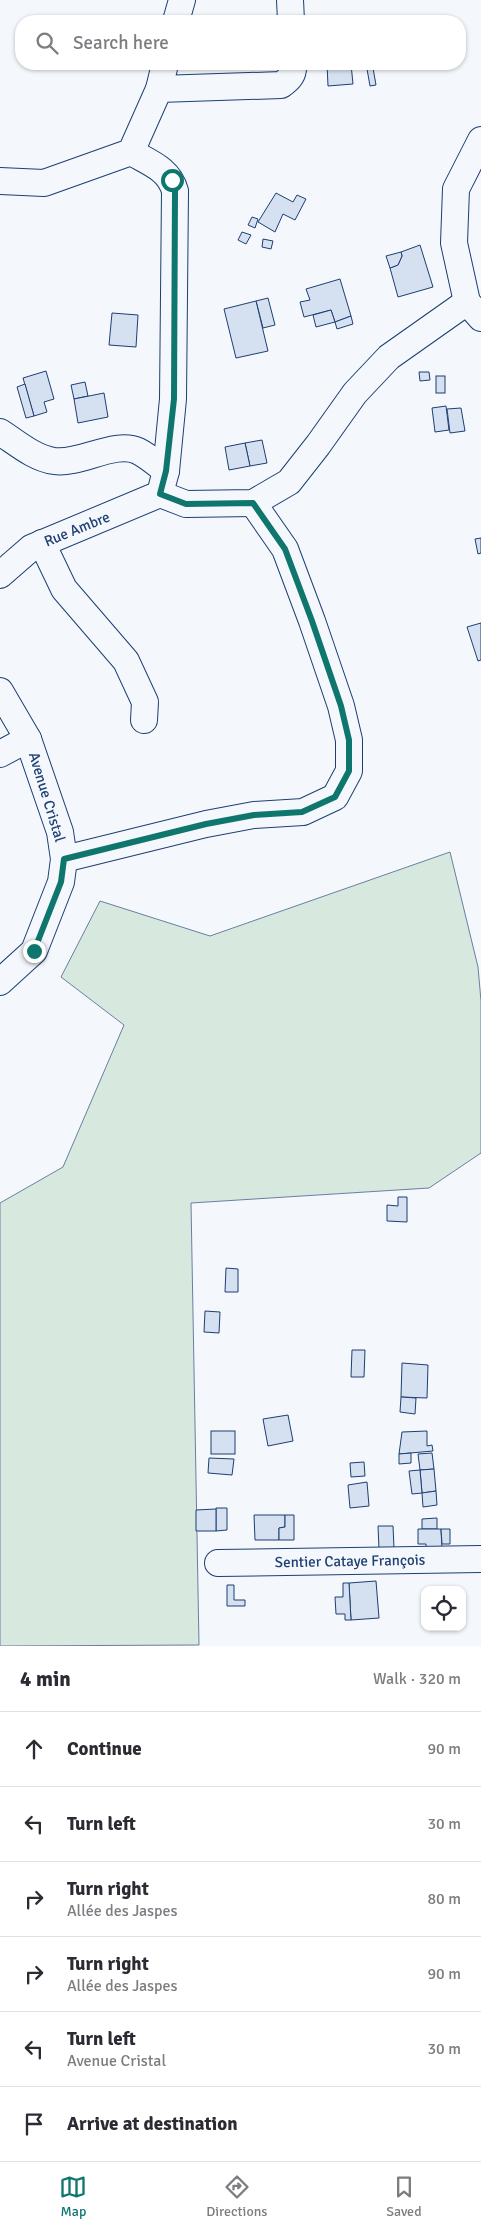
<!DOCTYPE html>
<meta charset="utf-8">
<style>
body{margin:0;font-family:Signika,sans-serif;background:#f7f7f7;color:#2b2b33}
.controls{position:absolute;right:15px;bottom:15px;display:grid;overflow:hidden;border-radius:10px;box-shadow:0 1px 4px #0004}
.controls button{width:45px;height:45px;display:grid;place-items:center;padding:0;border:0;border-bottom:1px solid #e1e1e2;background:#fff;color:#2b2b33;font:25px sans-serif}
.stop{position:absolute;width:15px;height:15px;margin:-11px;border:4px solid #0f766e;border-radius:50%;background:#fff}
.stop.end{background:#0f766e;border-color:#fff;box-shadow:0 1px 5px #0008}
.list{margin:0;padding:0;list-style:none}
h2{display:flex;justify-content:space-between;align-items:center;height:65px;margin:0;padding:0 20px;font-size:21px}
h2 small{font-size:16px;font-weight:400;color:#7c7c81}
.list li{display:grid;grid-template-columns:32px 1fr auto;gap:15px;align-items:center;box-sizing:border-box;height:75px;padding:0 20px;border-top:1px solid #e1e1e2}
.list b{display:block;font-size:19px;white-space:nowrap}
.list p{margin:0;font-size:16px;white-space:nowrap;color:#7c7c81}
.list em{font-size:16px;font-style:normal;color:#7c7c81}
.icon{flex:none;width:28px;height:28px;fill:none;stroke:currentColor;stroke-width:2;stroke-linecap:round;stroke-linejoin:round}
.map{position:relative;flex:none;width:481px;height:1646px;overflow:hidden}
.search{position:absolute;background:#fff;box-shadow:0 1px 4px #0004;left:15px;right:15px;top:15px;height:55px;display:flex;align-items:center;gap:12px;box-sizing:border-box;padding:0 18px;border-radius:20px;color:#7c7c81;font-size:19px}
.sheet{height:515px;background:#fff}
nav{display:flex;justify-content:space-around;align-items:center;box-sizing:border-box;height:70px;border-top:1px solid #e1e1e2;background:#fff;font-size:14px;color:#7c7c81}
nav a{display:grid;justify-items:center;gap:2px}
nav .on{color:#0f766e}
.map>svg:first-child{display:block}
</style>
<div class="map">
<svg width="481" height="1646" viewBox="0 0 481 1646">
<rect width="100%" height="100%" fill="#f4f7fb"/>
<polygon fill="#d7e8df" stroke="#687fa3" points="450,852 478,967 481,1001 481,1153 429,1188 191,1203 199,1645 0,1646 0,1203 63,1167 124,1025 61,977 100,901 210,936"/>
<g fill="#d5e0f0" stroke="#1d3f73">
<polygon points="327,64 351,64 353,84 328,86"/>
<polygon points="373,68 376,85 370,86 367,69"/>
<polygon points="276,193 293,202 297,195 306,199 295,220 283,214 275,232 258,222"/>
<polygon points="252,217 258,219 255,228 248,225"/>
<polygon points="242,232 251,235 246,244 238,240"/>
<polygon points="263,239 273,241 271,249 262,247"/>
<polygon points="420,245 433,287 398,297 390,268 398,265 402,256 401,252"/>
<polygon points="401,252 402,256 398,265 390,268 386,256"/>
<polygon points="340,279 351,316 335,322 331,310 304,317 300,302 310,300 306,289"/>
<polygon points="268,298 275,325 263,328 256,301"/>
<polygon points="256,301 268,351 236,358 224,309"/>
<polygon points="331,310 335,322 316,327 313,315"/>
<polygon points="112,313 138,315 136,347 109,345"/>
<polygon points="351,316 353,324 337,329 335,322"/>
<polygon points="46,371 54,399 44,402 47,412 34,416 23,378"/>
<polygon points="419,372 429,372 430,380 420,381"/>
<rect x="436" y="376" width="9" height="17"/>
<polygon points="85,382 88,396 74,399 71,385"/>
<polygon points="25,384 34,416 26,418 17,387"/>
<polygon points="104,393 108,417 78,423 74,399"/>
<polygon points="446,406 449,430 435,432 432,408"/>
<polygon points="461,408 465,431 450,433 447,409"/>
<polygon points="262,440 267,463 250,466 245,443"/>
<polygon points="245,443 250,466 229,470 225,447"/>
<polygon points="481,538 481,553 478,554 475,539"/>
<polygon points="481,623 481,660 478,661 467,627"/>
<polygon points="398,1197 407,1197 407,1222 387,1221 387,1205 398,1206"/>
<polygon points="226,1268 238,1269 238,1292 225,1292"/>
<polygon points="205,1311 220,1312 219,1333 204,1332"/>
<polygon points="352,1350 365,1350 364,1377 351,1377"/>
<polygon points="402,1363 428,1365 427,1398 401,1397"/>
<polygon points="401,1397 416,1398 415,1414 400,1412"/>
<polygon points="288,1415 293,1441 268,1446 263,1419"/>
<rect x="211" y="1431" width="24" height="23"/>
<polygon points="427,1431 427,1446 432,1445 433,1451 399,1454 402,1432"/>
<polygon points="411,1453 411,1463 399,1464 399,1454"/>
<polygon points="432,1453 434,1469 420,1470 418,1454"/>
<polygon points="209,1458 234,1459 232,1475 208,1473"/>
<polygon points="364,1462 365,1476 351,1477 350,1463"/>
<polygon points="434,1469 436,1491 422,1493 420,1470"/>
<polygon points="420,1470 422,1493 412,1494 409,1471"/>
<polygon points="367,1482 369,1506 350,1508 348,1485"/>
<polygon points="436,1491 437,1505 423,1507 422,1493"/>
<polygon points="216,1508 227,1508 227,1530 216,1531"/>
<polygon points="216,1509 216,1531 196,1531 196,1510"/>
<polygon points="254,1515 285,1515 285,1527 279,1528 279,1540 255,1540"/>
<polygon points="285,1515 294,1515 294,1540 279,1540 279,1528 285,1527"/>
<polygon points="437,1518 437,1529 422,1529 422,1519"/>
<polygon points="378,1526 393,1526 394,1548 379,1549"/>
<polygon points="418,1529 441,1529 442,1549 426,1550 426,1544 418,1544"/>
<polygon points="441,1529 450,1529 450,1544 442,1544"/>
<polygon points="376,1581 379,1618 351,1620 349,1583"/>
<polygon points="343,1583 349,1583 351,1620 345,1620 345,1614 336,1614 335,1597 343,1597"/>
<polygon points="227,1585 234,1585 234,1600 245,1600 245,1606 227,1606"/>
</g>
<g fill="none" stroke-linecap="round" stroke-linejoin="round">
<g stroke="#1d3f73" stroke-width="28">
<g id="minor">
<polyline points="290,0 291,21"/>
<polyline points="176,21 182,0"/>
<path d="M159,89L281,85C290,79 294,74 293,64"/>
<polyline points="481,140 456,189 454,243 467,302 481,318"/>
<path d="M131,152C150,163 169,169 175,191L173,399L166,471"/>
<polyline points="0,181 44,183 131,152 159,89 165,64"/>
<path d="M0,432C17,443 34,458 54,461C80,465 115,440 138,451C148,456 157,464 166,471L162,486"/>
<polyline points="160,494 186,504 253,503 289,482 318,445 355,393 389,357 467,302"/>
<polyline points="42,543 64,589 126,661 145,702 144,720"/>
<polyline points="0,575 31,548 160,494"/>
<polyline points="0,691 28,739 60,832 64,859 61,882 34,951 0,982"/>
<polyline points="0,754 28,739"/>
<polyline points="64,859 206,824 254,815 303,812 335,797 349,771 349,740 341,706 312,621 285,549 253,503"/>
<polyline points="218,1563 481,1559"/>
</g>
</g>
<use href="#minor" stroke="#f4f7fb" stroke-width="26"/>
</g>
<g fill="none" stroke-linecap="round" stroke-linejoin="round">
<polyline stroke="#0f766e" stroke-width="6" points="34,951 61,882 64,859 206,824 254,815 302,812 335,797 349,771 349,740 341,706 312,621 285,549 253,503 186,504 160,494 166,471 174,399 175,191 172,180"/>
</g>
<g text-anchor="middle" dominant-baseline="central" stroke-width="4" stroke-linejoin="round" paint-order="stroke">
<g font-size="15" fill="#1d3f73" stroke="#f4f7fb">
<text transform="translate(77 529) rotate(-22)">Rue Ambre</text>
<text transform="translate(47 797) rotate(73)">Avenue Cristal</text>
<text transform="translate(350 1561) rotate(-1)">Sentier Cataye François</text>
</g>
</g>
</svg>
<div class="controls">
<button><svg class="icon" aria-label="locate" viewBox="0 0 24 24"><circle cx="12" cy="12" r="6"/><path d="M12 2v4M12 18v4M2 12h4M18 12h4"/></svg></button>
</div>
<div class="stop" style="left:172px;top:180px"></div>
<div class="stop end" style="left:34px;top:951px"></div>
<div class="search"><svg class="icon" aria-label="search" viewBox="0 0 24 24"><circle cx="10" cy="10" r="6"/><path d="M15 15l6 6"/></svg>Search here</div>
</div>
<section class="sheet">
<h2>4 min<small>Walk · 320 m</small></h2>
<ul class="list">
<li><svg class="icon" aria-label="ahead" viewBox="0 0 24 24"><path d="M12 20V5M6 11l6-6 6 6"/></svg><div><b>Continue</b></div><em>90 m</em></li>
<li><svg class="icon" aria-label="left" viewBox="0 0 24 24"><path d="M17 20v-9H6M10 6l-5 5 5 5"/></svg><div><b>Turn left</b></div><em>30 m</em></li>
<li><svg class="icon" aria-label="right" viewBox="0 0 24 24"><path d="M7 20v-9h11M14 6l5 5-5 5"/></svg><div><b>Turn right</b><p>Allée des Jaspes</p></div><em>80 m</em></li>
<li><svg class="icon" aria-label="right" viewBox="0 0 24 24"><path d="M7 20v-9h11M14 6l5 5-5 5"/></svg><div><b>Turn right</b><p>Allée des Jaspes</p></div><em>90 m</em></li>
<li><svg class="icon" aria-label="left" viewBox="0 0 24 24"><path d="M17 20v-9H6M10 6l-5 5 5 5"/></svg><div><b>Turn left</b><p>Avenue Cristal</p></div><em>30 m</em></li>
<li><svg class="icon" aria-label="arrive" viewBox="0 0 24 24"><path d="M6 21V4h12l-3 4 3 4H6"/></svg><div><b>Arrive at destination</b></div></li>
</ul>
</section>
<nav>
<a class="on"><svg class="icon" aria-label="map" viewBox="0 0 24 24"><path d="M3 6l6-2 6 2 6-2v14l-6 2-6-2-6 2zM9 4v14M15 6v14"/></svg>Map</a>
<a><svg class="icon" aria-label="directions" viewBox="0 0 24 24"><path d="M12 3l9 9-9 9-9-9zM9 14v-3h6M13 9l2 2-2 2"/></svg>Directions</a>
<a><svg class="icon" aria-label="saved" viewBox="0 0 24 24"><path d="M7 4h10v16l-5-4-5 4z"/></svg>Saved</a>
</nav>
